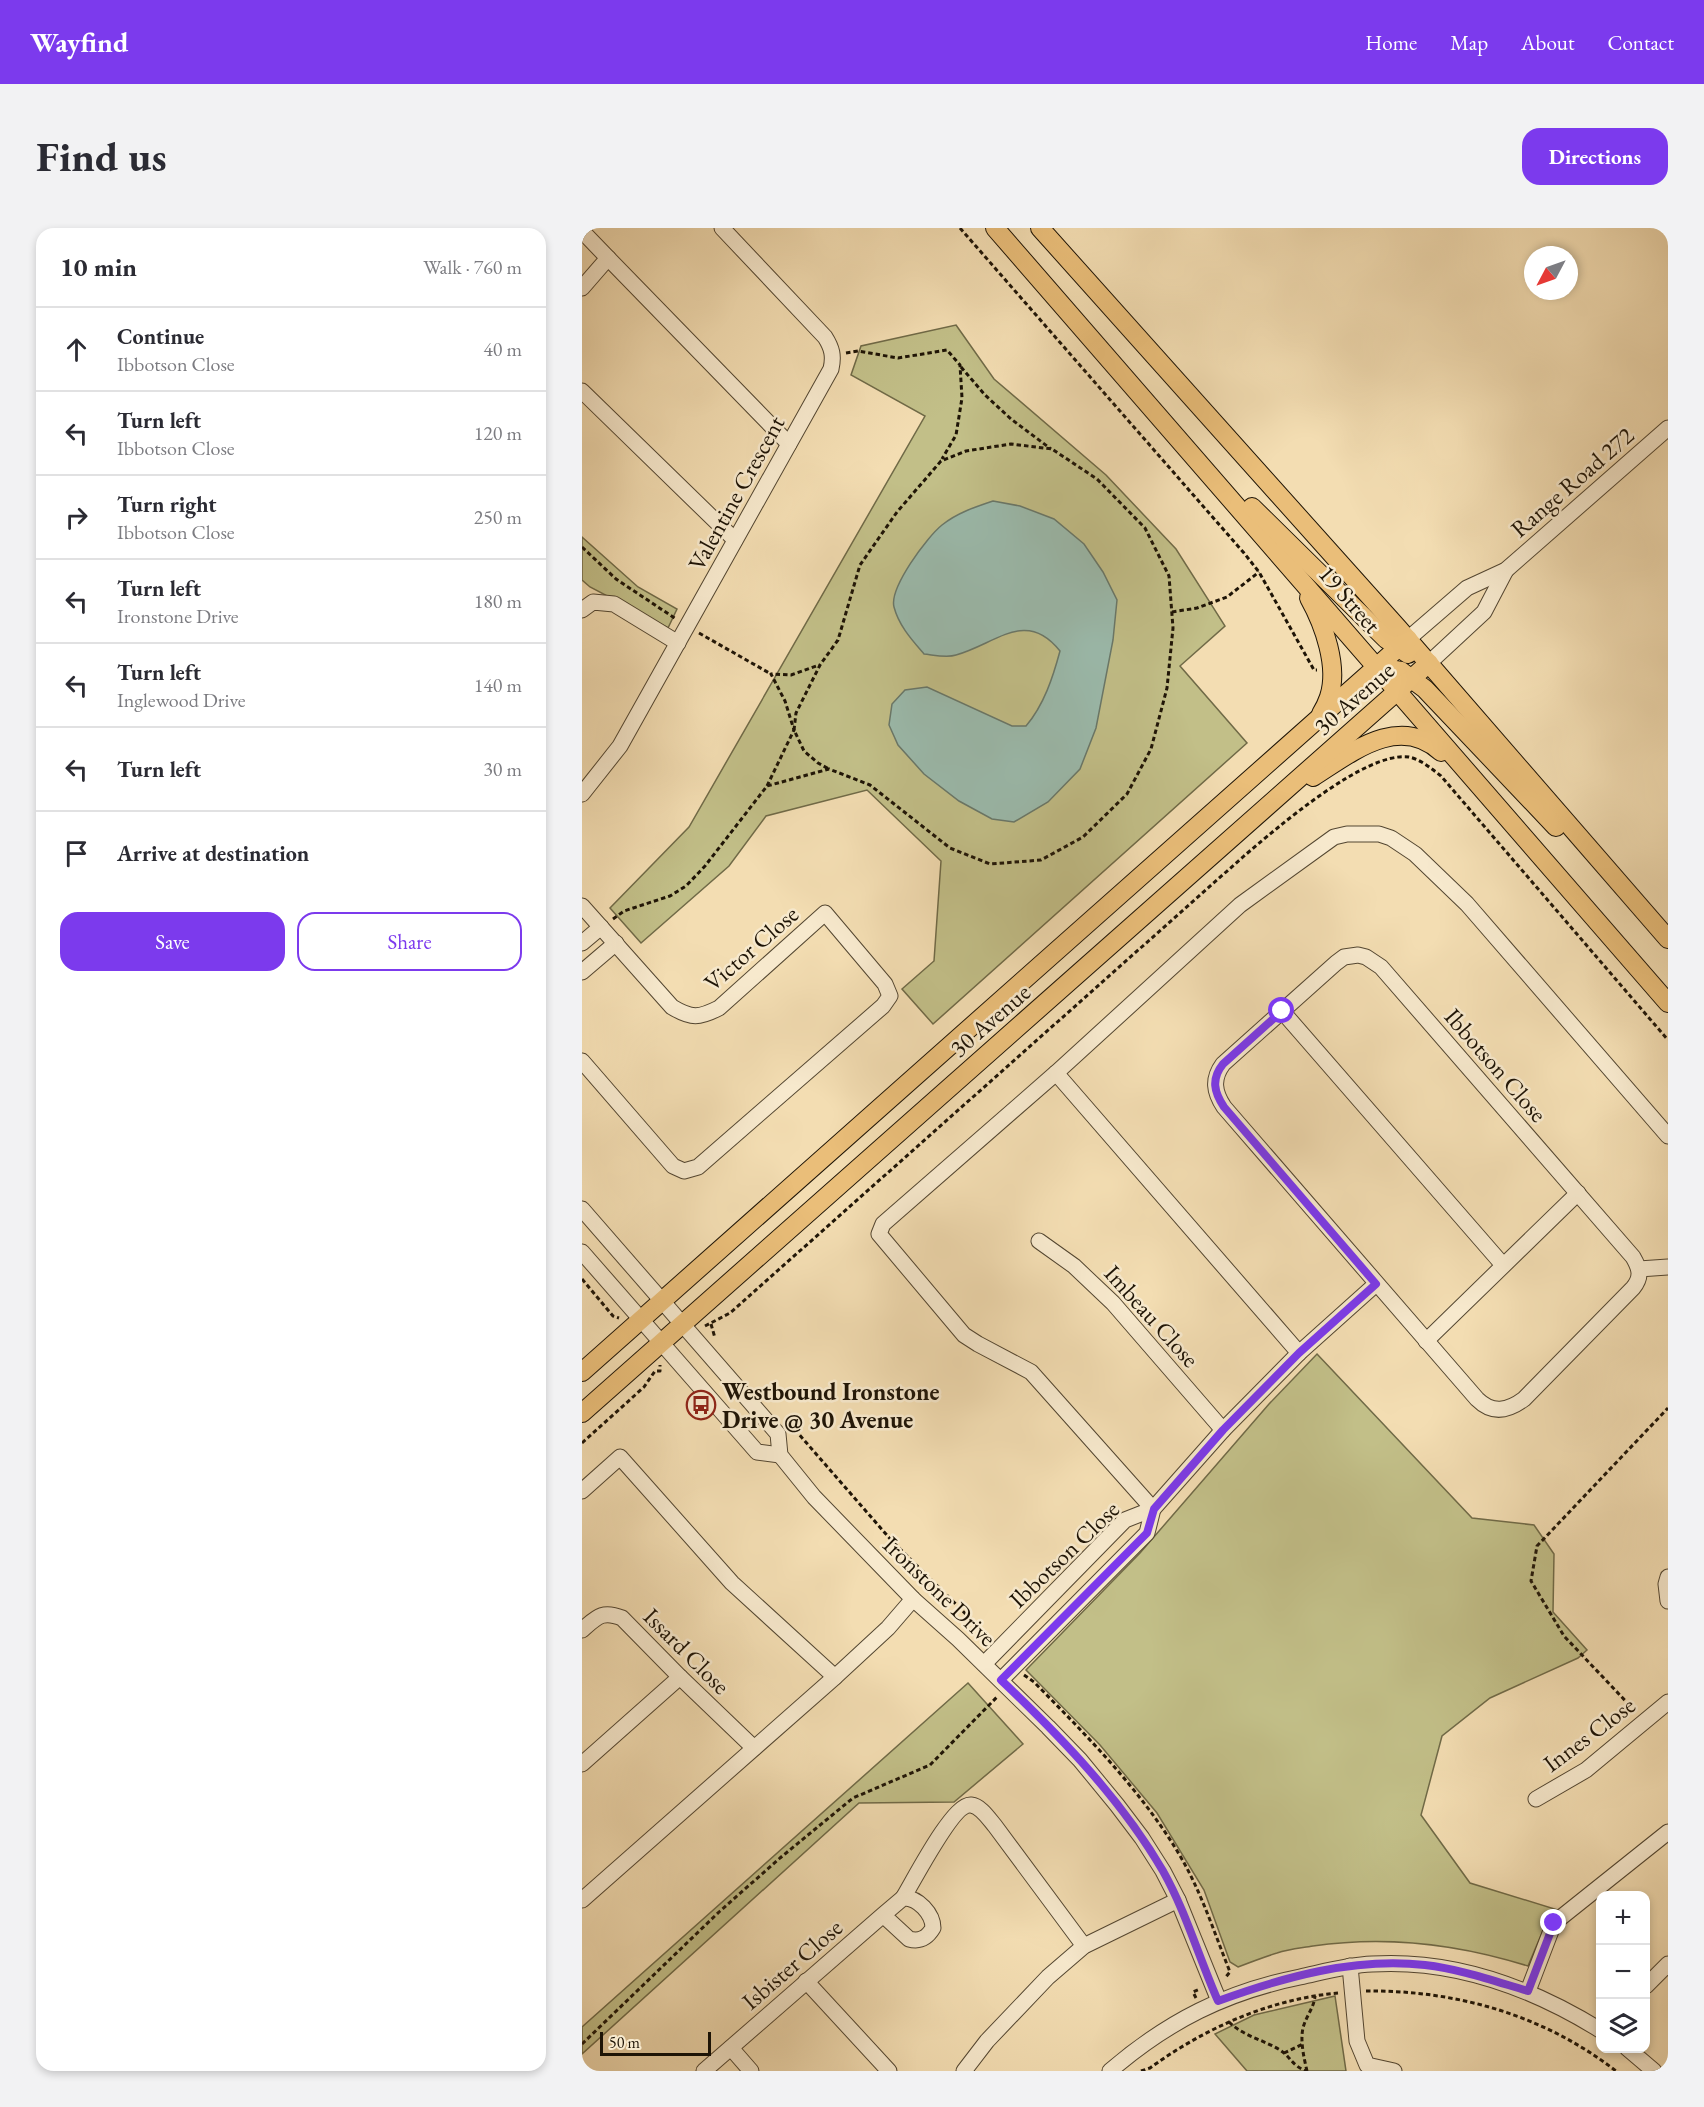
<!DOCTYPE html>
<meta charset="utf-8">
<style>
body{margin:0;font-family:"EB Garamond",serif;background:#f2f2f3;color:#2b2b33}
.controls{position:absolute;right:18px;bottom:18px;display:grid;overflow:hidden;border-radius:12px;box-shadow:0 3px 9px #0003}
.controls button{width:54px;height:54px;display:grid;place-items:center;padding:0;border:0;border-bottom:2px solid #e1e1e2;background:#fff;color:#2b2b33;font:30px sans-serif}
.compass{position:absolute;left:942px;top:18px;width:54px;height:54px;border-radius:50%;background:#fff;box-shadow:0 3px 9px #0003;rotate:229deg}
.scale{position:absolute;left:18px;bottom:15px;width:111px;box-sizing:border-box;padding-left:6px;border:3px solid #1e1406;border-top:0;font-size:16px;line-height:21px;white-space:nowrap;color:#1e1406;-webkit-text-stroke:4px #f7e9cd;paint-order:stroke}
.stop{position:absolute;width:18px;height:18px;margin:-14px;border:4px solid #7c3aed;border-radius:50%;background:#fff}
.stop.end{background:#7c3aed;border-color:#fff;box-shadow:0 2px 6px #0008}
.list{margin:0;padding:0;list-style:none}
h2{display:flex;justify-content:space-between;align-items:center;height:78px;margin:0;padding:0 24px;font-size:26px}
h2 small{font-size:20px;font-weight:400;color:#7c7c81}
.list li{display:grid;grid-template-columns:39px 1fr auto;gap:18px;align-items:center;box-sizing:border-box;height:84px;padding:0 24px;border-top:2px solid #e1e1e2}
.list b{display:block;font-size:22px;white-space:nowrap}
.list p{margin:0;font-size:20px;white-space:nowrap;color:#7c7c81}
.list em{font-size:20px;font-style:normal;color:#7c7c81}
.actions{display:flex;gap:12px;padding:18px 24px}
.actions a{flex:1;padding:14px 0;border:2px solid #7c3aed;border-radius:18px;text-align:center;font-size:21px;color:#7c3aed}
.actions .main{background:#7c3aed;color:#fff}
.icon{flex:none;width:33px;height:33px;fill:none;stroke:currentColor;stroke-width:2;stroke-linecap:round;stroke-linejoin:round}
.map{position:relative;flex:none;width:1086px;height:1843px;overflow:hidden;border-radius:18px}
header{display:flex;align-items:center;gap:36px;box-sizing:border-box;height:84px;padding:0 30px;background:#7c3aed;color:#fff}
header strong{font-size:28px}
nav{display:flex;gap:33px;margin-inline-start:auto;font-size:21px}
.intro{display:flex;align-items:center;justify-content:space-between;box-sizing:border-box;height:144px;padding:0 36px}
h1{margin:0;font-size:42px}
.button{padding:15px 27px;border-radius:18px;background:#7c3aed;color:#fff;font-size:21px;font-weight:700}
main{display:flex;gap:36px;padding:0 36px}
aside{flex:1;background:#fff;border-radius:18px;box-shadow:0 3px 9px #0003}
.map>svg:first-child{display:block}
</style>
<header>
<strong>Wayfind</strong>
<nav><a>Home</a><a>Map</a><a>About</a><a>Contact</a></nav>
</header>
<div class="intro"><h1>Find us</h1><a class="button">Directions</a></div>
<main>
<aside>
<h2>10 min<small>Walk · 760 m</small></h2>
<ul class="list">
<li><svg class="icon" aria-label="ahead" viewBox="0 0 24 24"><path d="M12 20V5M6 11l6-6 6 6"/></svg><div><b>Continue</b><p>Ibbotson Close</p></div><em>40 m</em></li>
<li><svg class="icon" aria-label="left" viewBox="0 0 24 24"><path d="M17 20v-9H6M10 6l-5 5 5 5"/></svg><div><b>Turn left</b><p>Ibbotson Close</p></div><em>120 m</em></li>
<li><svg class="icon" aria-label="right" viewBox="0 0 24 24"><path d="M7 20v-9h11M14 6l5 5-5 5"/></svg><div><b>Turn right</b><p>Ibbotson Close</p></div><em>250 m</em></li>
<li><svg class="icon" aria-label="left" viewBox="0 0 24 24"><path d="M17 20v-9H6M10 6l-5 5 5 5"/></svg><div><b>Turn left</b><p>Ironstone Drive</p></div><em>180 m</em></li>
<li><svg class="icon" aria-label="left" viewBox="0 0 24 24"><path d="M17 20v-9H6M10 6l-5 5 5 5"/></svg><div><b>Turn left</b><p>Inglewood Drive</p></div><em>140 m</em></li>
<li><svg class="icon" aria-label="left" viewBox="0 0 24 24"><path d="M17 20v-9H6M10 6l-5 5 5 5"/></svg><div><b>Turn left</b></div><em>30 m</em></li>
<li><svg class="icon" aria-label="arrive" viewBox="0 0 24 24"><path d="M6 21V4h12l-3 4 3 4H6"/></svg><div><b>Arrive at destination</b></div></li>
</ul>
<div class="actions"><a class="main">Save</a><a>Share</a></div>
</aside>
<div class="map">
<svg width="1086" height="1843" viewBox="0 0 1086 1843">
<rect width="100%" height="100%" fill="#f3ddb2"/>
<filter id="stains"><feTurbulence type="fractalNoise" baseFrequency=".00333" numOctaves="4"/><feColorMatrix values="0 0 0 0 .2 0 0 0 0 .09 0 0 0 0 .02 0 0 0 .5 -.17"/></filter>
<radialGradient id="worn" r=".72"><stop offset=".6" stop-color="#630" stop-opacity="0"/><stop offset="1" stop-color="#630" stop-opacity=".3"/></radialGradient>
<g fill="#c2bf88" stroke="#706a47" stroke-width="1.5">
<polygon points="374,97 412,151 524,247 594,321 643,398 598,438 665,515 351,796 320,761 352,733 359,633 285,562 184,588 147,638 59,715 28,680 107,599 343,188 269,147 279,118"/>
<polygon points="0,309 56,359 95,381 86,400 8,359 0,352"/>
<path d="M735,1126L890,1290L952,1297L972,1326L971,1384L1005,1422L996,1430L908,1470L860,1508L839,1587L888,1655L976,1682L965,1693L946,1738C876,1716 805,1707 731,1718C720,1720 707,1721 695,1725C682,1729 669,1734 656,1739L648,1734L622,1662L575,1585L518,1517L444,1442L558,1325L687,1176Z"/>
<polygon points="386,1455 441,1516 372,1574 277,1575 0,1826 0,1799"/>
<polygon points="753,1768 764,1843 665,1843 633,1806 672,1787"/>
</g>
<path fill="#9bbbad" stroke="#69786a" stroke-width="1.5" d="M411,273L438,278L472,291L502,316L521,344L535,372L531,412L514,500L498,541L466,574L432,594L410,591L377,573L342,546L316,517L307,497L310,476L323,462L345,459L430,498H444C462,477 471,449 478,423C444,380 414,416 374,427C365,430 352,427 342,426C330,412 317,398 312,379C307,360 345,309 360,297C375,285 393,279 411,273Z"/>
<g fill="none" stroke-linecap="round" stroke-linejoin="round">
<g stroke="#534631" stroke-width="17">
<g id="minor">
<polyline points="0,3 26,30 0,60"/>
<polyline points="26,30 207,216"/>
<polyline points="0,163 153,312"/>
<polyline points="0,382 11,374 32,376 96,415"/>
<polyline points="826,411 885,360 924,342 1086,200"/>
<polyline points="847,435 902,384 924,342"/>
<path d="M0,566L38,518L249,141C252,128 250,120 243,109L140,0"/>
<path d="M0,678L90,779C110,791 117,790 137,780L243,685L303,756L308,768L301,778L116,939L102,943L91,938L0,833"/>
<polyline points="0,715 19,699"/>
<path d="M776,727L784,729L799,739L1051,1029C1058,1041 1060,1049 1051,1060L942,1171C926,1183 910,1186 895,1171L642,879C632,864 630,851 641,836L754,735L762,729Z"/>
<polyline points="0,744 34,715"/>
<polyline points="700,783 921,1037"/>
<polyline points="474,845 717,1125"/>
<polyline points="0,981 196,1206 198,1227 232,1269 331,1371 376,1411 466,1499 498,1532 535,1577 560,1610 581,1643 596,1672 637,1773"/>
<polyline points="457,1013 492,1038 531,1075 641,1202"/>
<polyline points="0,1024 175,1224 198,1227"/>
<polyline points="1057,1041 1086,1039"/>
<polyline points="844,1113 996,965"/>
<polyline points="0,1263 38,1229 150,1355 253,1449"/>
<polyline points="571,1281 449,1144 396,1116 382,1107 297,1006 301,996 474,845 658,677 752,609 765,606 797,606 809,610 833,626 885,676 1086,908"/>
<polyline points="1086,1349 1084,1356 1086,1373"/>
<path d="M0,1402C15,1389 20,1382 40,1390L98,1449L172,1520"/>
<polyline points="402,1436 543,1292 571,1281"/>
<polyline points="419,1452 565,1305 571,1281 641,1202 717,1125 794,1056"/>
<polyline points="0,1536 98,1449"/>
<polyline points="954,1571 1004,1542 1086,1474"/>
<path d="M321,1670C331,1654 371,1575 389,1577C399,1578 407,1591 413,1598L502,1718"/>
<polyline points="0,1672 253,1449 306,1400 331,1371"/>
<polyline points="768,1738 775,1813 785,1837 812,1843"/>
<polyline points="224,1753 307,1843"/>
<polyline points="1064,1758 1086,1736"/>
<polyline points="946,1763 972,1695 1086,1604"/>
<polyline points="149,1820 169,1843"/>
<polyline points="1045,1820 1072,1843"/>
<path d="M122,1843L301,1687L321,1670C336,1669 351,1686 351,1700C345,1710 338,1714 327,1711L301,1687"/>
<polyline points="382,1843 405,1813 466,1749 502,1718 596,1672"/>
<path d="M528,1843C586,1793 644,1764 718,1749C741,1744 765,1737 790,1736C871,1731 950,1760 1018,1802"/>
</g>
</g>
<g stroke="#1e1406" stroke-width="20">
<g id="major">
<polyline points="413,0 1086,775"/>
<polyline points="458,0 816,400 1086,711"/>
<polyline points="670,279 804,411 826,426"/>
<path d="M727,370C742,397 757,439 747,469C745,475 742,481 739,486"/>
<polyline points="795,439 819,443 843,461 974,599"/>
<path d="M731,549C769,525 817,485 859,524"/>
<polyline points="0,1144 826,411"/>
<polyline points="0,1185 847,435"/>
</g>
</g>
<g stroke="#1e1406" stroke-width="3" stroke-dasharray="4.5 3" stroke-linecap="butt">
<polyline points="378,0 662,325 677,344 732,442 735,442"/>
<polyline points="264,125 276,123 316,130 365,122 378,137 380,170 374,207 360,231"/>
<polyline points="379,139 403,167 429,191 469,221"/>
<polyline points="0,319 34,351 94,391"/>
<polyline points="590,384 615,380 645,369 677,344"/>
<polyline points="117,405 189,446"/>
<polyline points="185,558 212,502 203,473 189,446 209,447 237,437"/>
<polyline points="31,691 42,683 88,668 104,658 123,638 185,558 247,541 288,557 368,620 408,636 459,632 501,609 545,566 569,521 585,460 591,400 587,348 563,300 515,251 470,221 429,216 384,223 359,233 315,284 278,337 256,412 238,437 214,485 212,502 222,523 236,535 247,541"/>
<polyline points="0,1051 31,1088 37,1090"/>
<polyline points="129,1096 133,1110"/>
<path d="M123,1098L148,1085L662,628C695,600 783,523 827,529C838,531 850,541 859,548L1086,812"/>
<polyline points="208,1196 310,1313 408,1410"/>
<polyline points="0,1215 62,1159 73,1143 78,1143 78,1137"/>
<path d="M442,1447L452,1454C504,1507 558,1561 597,1626C619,1663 632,1704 648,1744L643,1750"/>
<polyline points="1053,1483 982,1408 949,1353 955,1318 1086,1180"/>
<path d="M784,1763C874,1762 962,1787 1034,1843"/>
<polyline points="614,1770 611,1764 618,1761"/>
<path d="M647,1794C661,1808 682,1812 698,1822C709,1829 709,1837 724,1843"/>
<polyline points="0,1816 137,1684 198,1630 271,1570 348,1537 416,1468"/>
<polyline points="702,1825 721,1816"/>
<path d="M559,1843L568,1840C623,1800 688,1771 756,1765"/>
<path d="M725,1843C722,1830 718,1813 721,1800C724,1788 732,1780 733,1768"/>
</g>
<use href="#minor" stroke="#f7e9cd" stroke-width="15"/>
<use href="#major" stroke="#eabe79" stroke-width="18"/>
</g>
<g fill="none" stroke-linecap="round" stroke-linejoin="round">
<path stroke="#7c3aed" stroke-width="8" d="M700,783L641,836C629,851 632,864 642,879L794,1056L717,1125L641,1202L572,1281L565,1305L419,1452C479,1509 539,1571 581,1643C604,1684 617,1730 636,1773C702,1749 773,1729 843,1737C878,1741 912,1753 946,1763L972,1695"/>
</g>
<defs>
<g id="bus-ring" transform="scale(1.5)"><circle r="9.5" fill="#f7e9cd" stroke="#8f2418" stroke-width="1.5"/><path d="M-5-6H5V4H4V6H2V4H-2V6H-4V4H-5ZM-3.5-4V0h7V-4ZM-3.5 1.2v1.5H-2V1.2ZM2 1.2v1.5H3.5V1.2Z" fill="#8f2418"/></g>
</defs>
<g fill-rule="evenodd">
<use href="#bus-ring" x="119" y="1177"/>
</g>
<g text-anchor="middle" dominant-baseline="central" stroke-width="5" stroke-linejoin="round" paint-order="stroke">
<g font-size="24" fill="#1e1406" stroke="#f7e9cd">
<text transform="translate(990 254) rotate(-41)">Range Road 272</text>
<text transform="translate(154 265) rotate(-61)">Valentine Crescent</text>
<text transform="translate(768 371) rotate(49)">19 Street</text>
<text transform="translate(772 470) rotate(-41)">30 Avenue</text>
<text transform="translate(169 720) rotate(-41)">Victor Close</text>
<text transform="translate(408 792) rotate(-41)">30 Avenue</text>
<text transform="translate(914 837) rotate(49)">Ibbotson Close</text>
<text transform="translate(570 1088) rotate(48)">Imbeau Close</text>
<text transform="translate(482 1326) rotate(-44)">Ibbotson Close</text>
<text transform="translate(358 1363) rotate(44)">Ironstone Drive</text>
<text transform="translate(105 1423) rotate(45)">Issard Close</text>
<text transform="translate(1007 1506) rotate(-37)">Innes Close</text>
<text transform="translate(210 1736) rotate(-41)">Isbister Close</text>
</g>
<g font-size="24" font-weight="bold" fill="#1e1406" stroke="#f7e9cd" text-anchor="start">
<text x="140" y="1163">Westbound Ironstone<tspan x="140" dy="28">Drive @ 30 Avenue</tspan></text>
</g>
</g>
<rect width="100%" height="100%" filter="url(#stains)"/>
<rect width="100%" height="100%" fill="url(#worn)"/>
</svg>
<div class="controls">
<button>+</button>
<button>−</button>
<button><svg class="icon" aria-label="layers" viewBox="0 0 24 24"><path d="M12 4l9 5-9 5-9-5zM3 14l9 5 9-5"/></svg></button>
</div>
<svg class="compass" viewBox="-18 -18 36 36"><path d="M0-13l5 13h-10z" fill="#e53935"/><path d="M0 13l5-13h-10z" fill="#7c7c81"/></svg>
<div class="scale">50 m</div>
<div class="stop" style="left:700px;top:783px"></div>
<div class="stop end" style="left:972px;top:1695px"></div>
</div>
</main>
